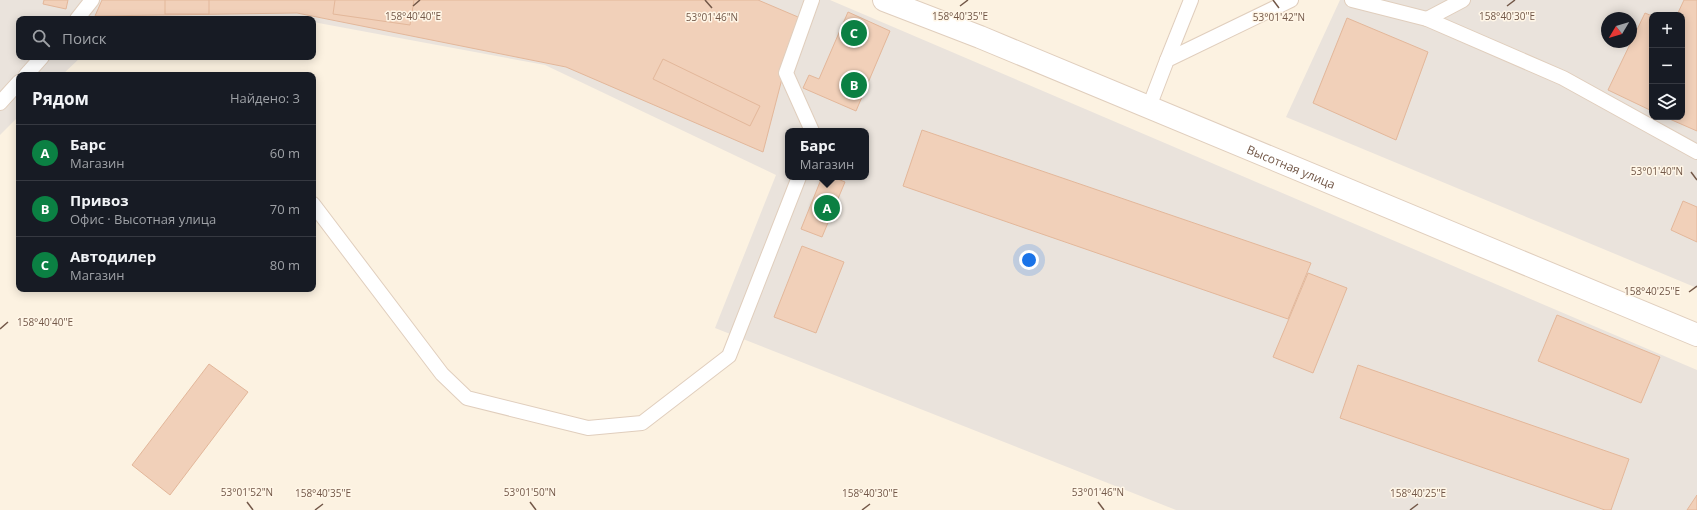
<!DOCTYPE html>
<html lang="ru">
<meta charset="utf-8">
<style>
body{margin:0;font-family:"Open Sans",sans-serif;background:#242831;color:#f1f3f6}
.controls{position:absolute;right:12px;top:12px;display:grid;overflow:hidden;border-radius:8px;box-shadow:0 2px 10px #0003}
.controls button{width:36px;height:36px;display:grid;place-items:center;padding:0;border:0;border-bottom:1px solid #363941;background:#171b24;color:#f1f3f6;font:20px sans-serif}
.compass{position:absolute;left:1601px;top:12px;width:36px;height:36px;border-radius:50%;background:#171b24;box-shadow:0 2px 10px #0003;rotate:232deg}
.you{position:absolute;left:1029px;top:260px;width:14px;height:14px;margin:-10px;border:3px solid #fff;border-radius:50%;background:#1a73e8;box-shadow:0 0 0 6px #1a73e833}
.badge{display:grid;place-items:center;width:26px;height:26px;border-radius:50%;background:#0b8043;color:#fff;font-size:13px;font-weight:700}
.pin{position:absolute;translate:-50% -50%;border:2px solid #fff;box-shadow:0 1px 4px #0006}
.popup{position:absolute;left:785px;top:128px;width:84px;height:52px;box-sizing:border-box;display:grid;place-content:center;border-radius:8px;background:#171b24;filter:drop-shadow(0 1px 3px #0005);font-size:13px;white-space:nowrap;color:#9ea1a6}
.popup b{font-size:15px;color:#f1f3f6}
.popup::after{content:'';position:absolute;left:50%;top:100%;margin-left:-8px;border:8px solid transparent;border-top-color:#171b24}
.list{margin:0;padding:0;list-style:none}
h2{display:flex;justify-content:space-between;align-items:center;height:52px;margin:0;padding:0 16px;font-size:17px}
h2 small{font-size:13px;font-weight:400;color:#9ea1a6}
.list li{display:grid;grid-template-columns:26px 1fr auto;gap:12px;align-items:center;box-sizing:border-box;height:56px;padding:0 16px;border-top:1px solid #363941}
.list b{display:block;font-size:15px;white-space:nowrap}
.list p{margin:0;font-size:13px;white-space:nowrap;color:#9ea1a6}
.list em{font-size:13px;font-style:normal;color:#9ea1a6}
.icon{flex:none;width:22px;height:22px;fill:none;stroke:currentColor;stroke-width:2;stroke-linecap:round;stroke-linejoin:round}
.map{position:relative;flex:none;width:1697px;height:510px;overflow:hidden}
.search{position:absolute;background:#171b24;box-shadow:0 2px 10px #0003;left:16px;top:16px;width:300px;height:44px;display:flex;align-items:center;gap:10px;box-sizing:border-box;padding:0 14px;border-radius:8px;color:#9ea1a6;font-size:15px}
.panel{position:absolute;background:#171b24;box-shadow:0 2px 10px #0003;left:16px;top:72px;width:300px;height:220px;border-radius:8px}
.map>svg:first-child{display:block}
</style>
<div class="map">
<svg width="1697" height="510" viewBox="0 0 1697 510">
<rect width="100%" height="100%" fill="#fcf2e1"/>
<g fill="#eae3dc" fill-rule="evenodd">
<path d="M0,0H830L1697,370V510H1176L715,328L776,175L545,65L313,22V19H19V57H81L62,75H19V116L0,135ZM788,131H866V177H788Z"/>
<path d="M1340,0H1697V288L1286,117ZM1652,15H1682V117H1652ZM1607,18H1631V42H1607Z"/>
</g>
<g fill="#f1d0b9" stroke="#e3b79a">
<polygon points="44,0 68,0 66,9 43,4"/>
<polygon points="102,0 758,0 798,17 763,152 566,67 297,13 95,16"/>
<rect x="165" y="0" width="44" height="14"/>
<polygon points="335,0 414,0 410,25 333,14"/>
<polygon points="1684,0 1697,0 1697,131 1665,117 1682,117 1682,15 1677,15"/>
<polygon points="848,12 890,31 856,111 803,88 809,75 819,79"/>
<polygon points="1645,13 1652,16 1652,111 1608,90"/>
<polygon points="1347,18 1428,52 1396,140 1313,103"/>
<polygon points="663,59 760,106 750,126 653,79"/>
<polygon points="922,130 1311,263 1288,319 903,186"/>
<polygon points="822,177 833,177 845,182 822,237 801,229"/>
<polygon points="1683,201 1697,207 1697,242 1671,230"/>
<polygon points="802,246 844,262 816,333 774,317"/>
<polygon points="1308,273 1347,288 1313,373 1273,357"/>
<polygon points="1557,315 1660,357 1641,403 1538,361"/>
<polygon points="209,364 248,392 170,495 132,465"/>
<polygon points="1358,365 1629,459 1611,510 1605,510 1340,418"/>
<polygon points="1697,495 1697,510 1687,510"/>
</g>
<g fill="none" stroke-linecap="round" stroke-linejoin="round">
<g stroke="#e0cebd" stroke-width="16">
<g id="service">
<polyline points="812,0 786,73 812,131"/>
<polyline points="1352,0 1427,19 1563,78 1697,152"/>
<polyline points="77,19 92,0"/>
<polyline points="1427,19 1463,0"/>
<polyline points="1167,60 1191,0"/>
<polyline points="26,75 42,57"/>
<polyline points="0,103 19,82"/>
<polyline points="1149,107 1167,60 1291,0"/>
<polyline points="313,204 442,374 467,398 588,428 642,423 729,356 799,177"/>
</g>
</g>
<g stroke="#e0cebd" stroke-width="24">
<g id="tertiary">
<path id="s1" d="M884,0L980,37L1697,335"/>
</g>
</g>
<use href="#service" stroke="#fff" stroke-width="14"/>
<use href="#tertiary" stroke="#fff" stroke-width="22"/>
</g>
<path fill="none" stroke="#735848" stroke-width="1.5" d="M705,0L712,8M1273,0L1279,8M413,6L420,0M960,6L968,0M1507,6L1515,0M1691,172L1697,180M1689,292L1697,286M0,329L8,322M247,502L253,510M530,502L536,510M1098,502L1104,510M315,510L323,504M862,510L870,504M1410,510L1418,504"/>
<g text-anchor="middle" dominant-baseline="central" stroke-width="3" stroke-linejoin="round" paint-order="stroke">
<g font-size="12" fill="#735848" stroke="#fff6e7">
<text stroke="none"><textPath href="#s1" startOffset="440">Высотная улица</textPath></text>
</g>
</g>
<g font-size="10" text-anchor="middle" fill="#735848" stroke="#fff6e7" stroke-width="3" stroke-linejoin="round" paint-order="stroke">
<text x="413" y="20">158°40'40"E</text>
<text x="960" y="20">158°40'35"E</text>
<text x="1507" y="20">158°40'30"E</text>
<text x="712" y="21">53°01'46"N</text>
<text x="1279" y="21">53°01'42"N</text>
<text x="1657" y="175">53°01'40"N</text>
<text x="1652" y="295">158°40'25"E</text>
<text x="45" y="326">158°40'40"E</text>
<text x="247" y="496">53°01'52"N</text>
<text x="530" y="496">53°01'50"N</text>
<text x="1098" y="496">53°01'46"N</text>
<text x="323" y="497">158°40'35"E</text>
<text x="870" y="497">158°40'30"E</text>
<text x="1418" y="497">158°40'25"E</text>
</g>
</svg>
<div class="controls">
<button>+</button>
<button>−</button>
<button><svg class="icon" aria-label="layers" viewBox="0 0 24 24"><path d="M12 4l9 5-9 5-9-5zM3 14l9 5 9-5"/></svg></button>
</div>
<svg class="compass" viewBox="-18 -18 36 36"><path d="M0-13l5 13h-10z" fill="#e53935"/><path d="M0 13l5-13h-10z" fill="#9ea1a6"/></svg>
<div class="you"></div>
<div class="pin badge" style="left:827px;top:208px">A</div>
<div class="popup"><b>Барс</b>Магазин</div>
<div class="pin badge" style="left:854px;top:85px">B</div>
<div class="pin badge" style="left:854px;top:33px">C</div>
<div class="search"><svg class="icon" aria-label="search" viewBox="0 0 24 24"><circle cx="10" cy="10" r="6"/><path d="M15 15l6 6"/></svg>Поиск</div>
<section class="panel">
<h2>Рядом<small>Найдено: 3</small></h2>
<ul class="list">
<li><span class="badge">A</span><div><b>Барс</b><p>Магазин</p></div><em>60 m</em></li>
<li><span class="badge">B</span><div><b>Привоз</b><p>Офис · Высотная улица</p></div><em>70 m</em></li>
<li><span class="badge">C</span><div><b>Автодилер</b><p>Магазин</p></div><em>80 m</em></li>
</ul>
</section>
</div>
